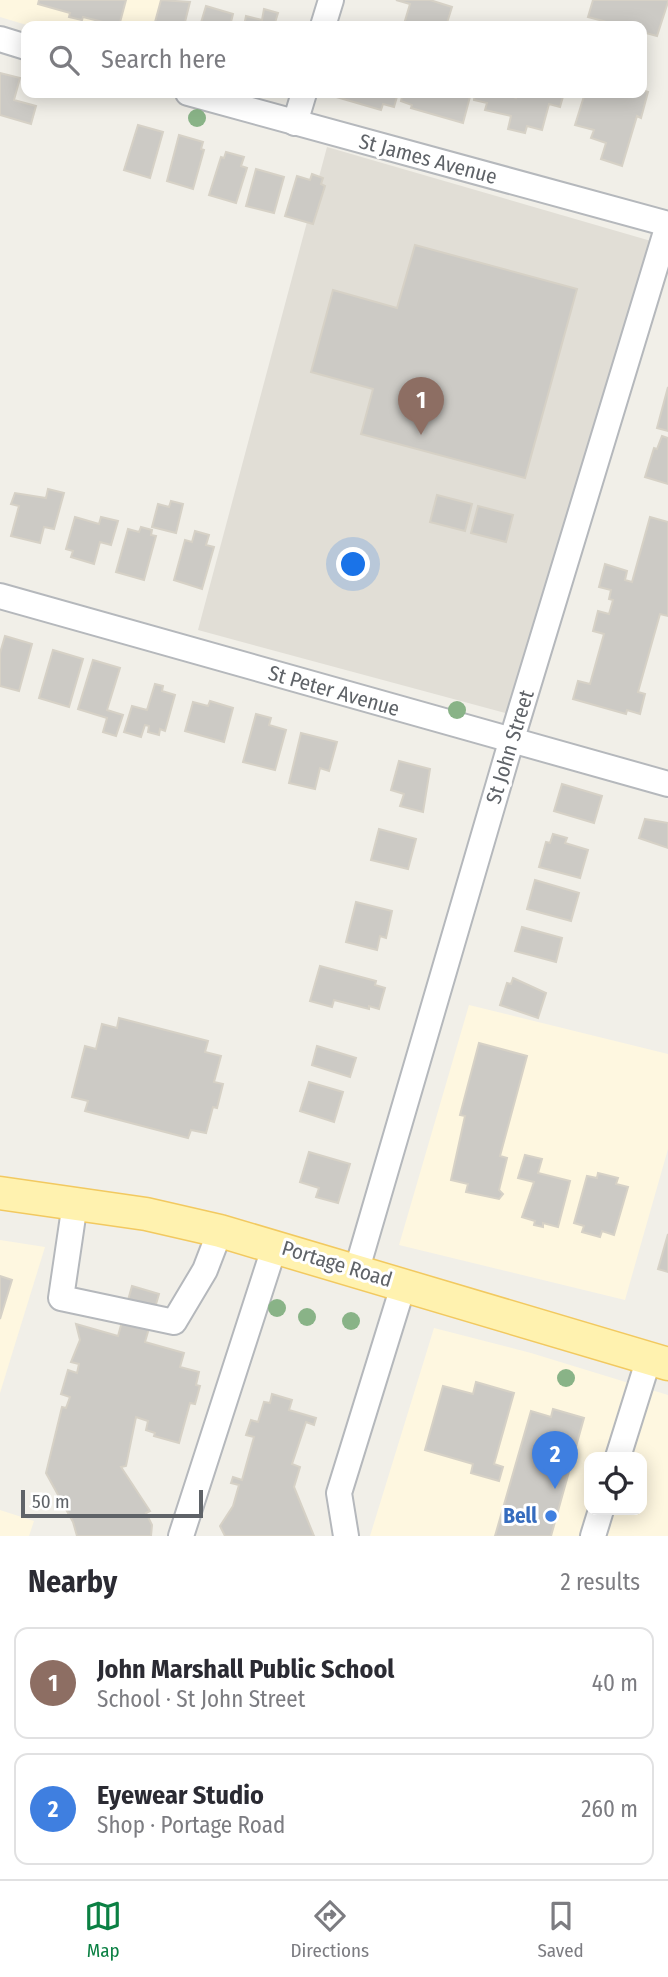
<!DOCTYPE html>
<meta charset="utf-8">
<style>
body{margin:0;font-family:"Fira Sans Condensed",sans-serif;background:#f2f2f3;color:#2b2b33}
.controls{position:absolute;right:21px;bottom:21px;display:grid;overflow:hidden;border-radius:14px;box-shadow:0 4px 18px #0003}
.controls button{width:63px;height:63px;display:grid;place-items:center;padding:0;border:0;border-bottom:2px solid #e1e1e2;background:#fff;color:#2b2b33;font:35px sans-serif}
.scale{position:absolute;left:21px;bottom:18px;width:182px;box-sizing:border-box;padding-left:7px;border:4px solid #5f6368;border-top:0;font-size:19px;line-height:24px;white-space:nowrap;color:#5f6368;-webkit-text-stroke:5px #fff;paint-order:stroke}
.you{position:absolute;left:354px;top:565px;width:24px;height:24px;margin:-18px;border:5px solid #fff;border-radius:50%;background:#1a73e8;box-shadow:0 0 0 10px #1a73e833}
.badge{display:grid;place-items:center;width:46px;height:46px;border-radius:50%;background:#0b8043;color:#fff;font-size:23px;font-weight:700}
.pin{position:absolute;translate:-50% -58px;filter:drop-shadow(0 2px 4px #0008)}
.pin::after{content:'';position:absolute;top:37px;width:24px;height:21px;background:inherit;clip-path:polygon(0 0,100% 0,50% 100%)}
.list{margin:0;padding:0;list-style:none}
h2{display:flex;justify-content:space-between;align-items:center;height:91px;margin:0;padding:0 28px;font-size:30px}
h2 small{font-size:23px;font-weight:400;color:#7c7c81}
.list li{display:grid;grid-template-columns:46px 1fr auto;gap:21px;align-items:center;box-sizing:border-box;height:112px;margin:0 14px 14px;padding:0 14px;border:2px solid #e1e1e2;border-radius:14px}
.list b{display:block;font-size:26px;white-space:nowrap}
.list p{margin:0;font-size:23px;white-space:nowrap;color:#7c7c81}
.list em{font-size:23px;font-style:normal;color:#7c7c81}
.icon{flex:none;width:38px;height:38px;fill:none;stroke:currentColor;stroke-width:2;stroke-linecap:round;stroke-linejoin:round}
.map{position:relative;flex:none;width:668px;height:1536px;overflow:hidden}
.search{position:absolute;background:#fff;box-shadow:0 4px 18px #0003;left:21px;right:21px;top:21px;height:77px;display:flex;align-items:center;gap:18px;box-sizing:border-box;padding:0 24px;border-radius:14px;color:#7c7c81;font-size:26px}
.sheet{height:343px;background:#fff}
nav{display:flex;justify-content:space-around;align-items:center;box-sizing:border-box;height:98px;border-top:2px solid #e1e1e2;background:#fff;font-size:19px;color:#7c7c81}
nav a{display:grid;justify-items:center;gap:4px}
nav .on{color:#0b8043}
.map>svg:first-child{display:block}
</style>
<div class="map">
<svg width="668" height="1536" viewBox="0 0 668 1536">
<rect width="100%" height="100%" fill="#f1efe8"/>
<g fill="#fef7e0" fill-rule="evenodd">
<polygon points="0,0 161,0 153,26 30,26 0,17"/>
<polygon points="469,1005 668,1054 668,1149 625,1300 399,1245"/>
<polygon points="0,1240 45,1247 0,1393"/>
<path d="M434,1328L531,1353L668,1395V1536H370ZM589,1457H642V1510H589Z"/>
<polygon points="0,1510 34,1521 29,1536 0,1536"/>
</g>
<polygon fill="#e1ded6" points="327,147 651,241 509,714 198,630"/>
<g fill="#cccac5" stroke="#d6d1c6" stroke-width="2">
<polygon points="39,0 126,0 119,26 83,17 82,20 69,17 70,13 38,4"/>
<polygon points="161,0 190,2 184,26 154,26"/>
<polygon points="396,0 430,0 452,7 446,26 412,26 404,24 410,4"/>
<polygon points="593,0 668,0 668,2 657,36 642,32 642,26 622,26 588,17"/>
<polygon points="206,6 233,14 230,26 200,26"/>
<polygon points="264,9 278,13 274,26 244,26 246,16 262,20"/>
<polygon points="0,73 20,78 14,100 36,106 31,124 0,115"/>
<polygon points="642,90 648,92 641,118 637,116 622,166 601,159 606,143 591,138 594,130 575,125 585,93 642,93"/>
<polygon points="334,93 398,93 394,107 383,104 381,110 333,96"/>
<polygon points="403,93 471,93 463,123 411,108 412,105 401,101"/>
<polygon points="475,93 503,93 516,98 518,93 536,95 536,93 564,93 560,107 549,104 542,130 527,126 525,133 508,129 511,116 485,110 487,103 474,100"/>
<polygon points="138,125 163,132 150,178 124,170"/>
<polygon points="179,135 203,142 201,149 204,150 193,189 167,181"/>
<polygon points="226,152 244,157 241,166 247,168 236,203 209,195 221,157 224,158"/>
<polygon points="256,169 284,177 274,213 246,206"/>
<polygon points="312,174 323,178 321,184 325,186 313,224 285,216 297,176 310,180"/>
<polygon points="415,245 577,289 525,478 361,434 373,389 311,372 333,290 397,308"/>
<polygon points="668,387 668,431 657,428"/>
<polygon points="662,436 668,438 668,484 645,477 654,448 657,449"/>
<polygon points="48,489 64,493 54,529 44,527 40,543 11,536 19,506 11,504 15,493 46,498"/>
<polygon points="437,495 472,504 465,531 430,522"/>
<polygon points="171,501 183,504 176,533 152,527 158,504 169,507"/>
<polygon points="478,506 513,515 506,542 471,533"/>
<polygon points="75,517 99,524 101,517 118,521 111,545 100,542 94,564 71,557 73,551 66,549"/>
<polygon points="650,517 668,522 668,616 660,614 638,692 645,694 640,714 627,710 626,714 573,699 578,681 590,684 604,634 593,631 598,611 609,614 613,600 609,599 611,590 599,587 605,564 627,571 625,580 632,582"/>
<polygon points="141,527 152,530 151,535 156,536 144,580 116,572 128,529 139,532"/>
<polygon points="195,531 209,535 206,545 214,547 202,589 174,580 185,540 192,542"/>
<polygon points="5,636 32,644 19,691 0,686 0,653"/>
<polygon points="53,650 83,659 69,707 39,698"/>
<polygon points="93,660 120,668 107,710 123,715 116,736 103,732 107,718 78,709"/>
<polygon points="155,684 163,686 162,691 175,695 165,731 160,729 159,735 148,732 149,726 145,725 141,737 124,732 132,706 147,710"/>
<polygon points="210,701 233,708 224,742 185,731 193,702 208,706"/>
<polygon points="256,714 271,718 269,725 286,730 275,770 243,762"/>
<polygon points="301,733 337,742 329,771 320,768 315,789 289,783"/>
<polygon points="399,761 430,769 423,812 400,806 404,794 391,790"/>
<polygon points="562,784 602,796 594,823 554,811"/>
<polygon points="645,819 668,823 668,848 639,838"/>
<polygon points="379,829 416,839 408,869 371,860"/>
<polygon points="553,834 567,838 565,843 588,850 580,878 539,867 546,842 550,843"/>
<polygon points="535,880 579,893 571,921 527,909"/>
<polygon points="356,902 392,911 386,938 380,936 377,950 346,942"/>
<polygon points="522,927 562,938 556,962 515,951"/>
<polygon points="320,966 376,981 375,985 385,988 379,1009 369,1006 369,1009 334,1000 332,1007 310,1001"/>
<polygon points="513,978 546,993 538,1018 500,1005 507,983 511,984"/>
<polygon points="119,1018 208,1041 205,1052 221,1056 214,1082 223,1084 217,1108 213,1107 206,1133 191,1130 188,1138 85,1111 88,1101 72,1097 85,1046 96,1049 102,1024 117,1028"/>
<polygon points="479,1043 527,1056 500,1156 507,1158 499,1190 503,1194 499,1199 466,1192 468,1184 451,1180 465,1116 460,1115"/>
<polygon points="317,1046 356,1058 350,1077 312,1065"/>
<polygon points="309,1082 343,1092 334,1122 300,1111"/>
<polygon points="309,1152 350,1164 338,1203 316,1197 319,1188 300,1182"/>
<polygon points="525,1155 542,1159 538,1173 570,1181 558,1227 543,1223 543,1227 534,1225 535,1221 522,1217 534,1182 518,1178"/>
<polygon points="598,1173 618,1178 616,1184 628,1187 614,1235 602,1231 600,1237 582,1232 584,1226 574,1223 587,1176 597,1178"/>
<polygon points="668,1234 668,1272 658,1269"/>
<polygon points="0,1276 12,1280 0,1319"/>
<polygon points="132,1286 159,1294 145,1342 184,1353 180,1367 199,1372 196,1385 200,1386 195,1404 190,1403 179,1443 154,1436 155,1433 146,1430 148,1421 136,1417 126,1466 121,1467 150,1511 146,1513 152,1525 151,1536 77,1536 73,1522 46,1473 62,1407 66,1408 70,1397 61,1394 68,1370 77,1373 79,1364 71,1362 80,1340 76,1324 118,1336"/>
<polygon points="476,1382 514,1393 494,1464 503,1467 499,1481 471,1473 473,1464 425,1450 443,1386 473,1394"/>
<polygon points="272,1394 292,1400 289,1410 316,1418 314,1425 306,1422 292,1464 300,1467 294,1487 314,1536 225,1536 220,1526 233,1506 239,1485 231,1483 233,1477 242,1480 254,1437 246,1435 251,1420 258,1422 264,1402 270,1403"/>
<polygon points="553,1409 584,1418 551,1536 495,1536 531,1411 551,1417"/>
</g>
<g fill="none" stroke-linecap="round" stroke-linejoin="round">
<g stroke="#b5b8bc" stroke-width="28">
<g id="minor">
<polyline points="323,26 331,0"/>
<polyline points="0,39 26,47"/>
<polyline points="188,93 668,224"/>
<polyline points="295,123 304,93"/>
<polyline points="0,596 668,784"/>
<polyline points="75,1203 61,1298 174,1322 205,1270 220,1231"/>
<polyline points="357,1269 511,742 668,225"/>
<polyline points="618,1457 649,1358"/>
<polyline points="181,1536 275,1245"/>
<polyline points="346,1536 339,1493 404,1283"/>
<polyline points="593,1536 601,1510"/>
</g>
</g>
<g stroke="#f2c960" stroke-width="35">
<polyline id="major" points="0,1193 146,1214 220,1231 668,1364"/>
</g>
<use href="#minor" stroke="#fff" stroke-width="24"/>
<use href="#major" stroke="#fff2af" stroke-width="32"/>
</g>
<g fill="#89b387">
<circle cx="197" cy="118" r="9"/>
<circle cx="457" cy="710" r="9"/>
<circle cx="277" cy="1308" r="9"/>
<circle cx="307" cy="1317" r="9"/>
<circle cx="351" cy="1321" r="9"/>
<circle cx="566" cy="1378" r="9"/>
</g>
<circle fill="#3f7fe0" stroke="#fff" stroke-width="2.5" cx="551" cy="1516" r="7"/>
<g text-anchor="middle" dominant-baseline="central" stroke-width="6" stroke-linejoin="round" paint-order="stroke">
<g font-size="21" fill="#5f6368" stroke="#fff">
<text transform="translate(428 159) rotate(15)">St James Avenue</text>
<text transform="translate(334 691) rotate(16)">St Peter Avenue</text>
<text transform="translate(510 747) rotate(-73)">St John Street</text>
<text transform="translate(337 1264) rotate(17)">Portage Road</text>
</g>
<g font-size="21" font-weight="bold" fill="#366cbe" stroke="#fff" text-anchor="end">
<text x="537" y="1516">Bell</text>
</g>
</g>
</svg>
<div class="controls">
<button><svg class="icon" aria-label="locate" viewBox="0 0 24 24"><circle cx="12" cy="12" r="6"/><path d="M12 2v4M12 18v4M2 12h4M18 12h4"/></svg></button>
</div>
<div class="scale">50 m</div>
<div class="you"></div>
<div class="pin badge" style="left:421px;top:435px;background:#8d6e63">1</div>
<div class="pin badge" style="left:555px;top:1489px;background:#3f7fe0">2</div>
<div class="search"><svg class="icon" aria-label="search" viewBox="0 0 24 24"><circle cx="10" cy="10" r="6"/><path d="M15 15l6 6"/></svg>Search here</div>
</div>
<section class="sheet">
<h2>Nearby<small>2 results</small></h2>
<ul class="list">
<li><span class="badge" style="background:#8d6e63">1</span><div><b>John Marshall Public School</b><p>School · St John Street</p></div><em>40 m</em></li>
<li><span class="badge" style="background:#3f7fe0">2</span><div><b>Eyewear Studio</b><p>Shop · Portage Road</p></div><em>260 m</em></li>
</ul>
</section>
<nav>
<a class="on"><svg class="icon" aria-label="map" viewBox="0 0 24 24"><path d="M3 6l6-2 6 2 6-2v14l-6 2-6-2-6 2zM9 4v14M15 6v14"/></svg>Map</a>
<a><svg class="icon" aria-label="directions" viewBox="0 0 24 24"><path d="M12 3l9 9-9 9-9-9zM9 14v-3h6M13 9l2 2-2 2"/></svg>Directions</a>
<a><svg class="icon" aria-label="saved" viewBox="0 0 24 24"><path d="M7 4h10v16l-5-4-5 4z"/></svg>Saved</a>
</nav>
